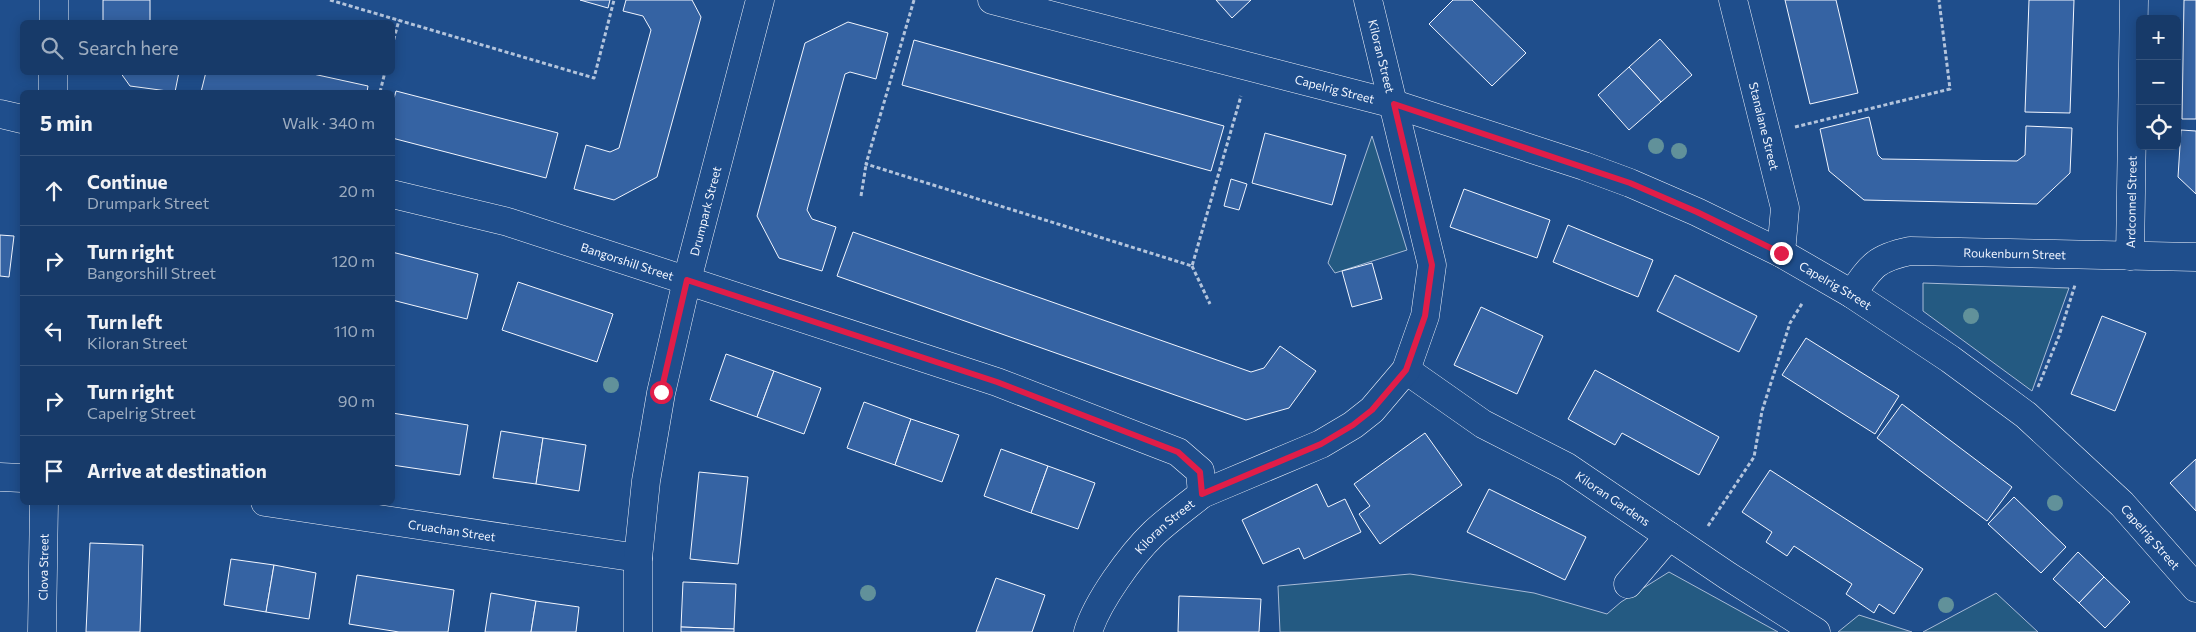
<!DOCTYPE html>
<meta charset="utf-8">
<style>
body{margin:0;font-family:Commissioner,sans-serif;background:#20416f;color:#f1f3f6}
.controls{position:absolute;right:15px;top:15px;display:grid;overflow:hidden;border-radius:8px;box-shadow:0 2px 12px #0003}
.controls button{width:45px;height:45px;display:grid;place-items:center;padding:0;border:0;border-bottom:1px solid #36547d;background:#173a69;color:#f1f3f6;font:25px sans-serif}
.stop{position:absolute;width:15px;height:15px;margin:-11px;border:4px solid #e11d48;border-radius:50%;background:#fff}
.stop.end{background:#e11d48;border-color:#fff;box-shadow:0 1px 5px #0008}
.list{margin:0;padding:0;list-style:none}
h2{display:flex;justify-content:space-between;align-items:center;height:65px;margin:0;padding:0 20px;font-size:21px}
h2 small{font-size:16px;font-weight:400;color:#9eadc0}
.list li{display:grid;grid-template-columns:32px 1fr auto;gap:15px;align-items:center;box-sizing:border-box;height:70px;padding:0 20px;border-top:1px solid #36547d}
.list b{display:block;font-size:19px;white-space:nowrap}
.list p{margin:0;font-size:16px;white-space:nowrap;color:#9eadc0}
.list em{font-size:16px;font-style:normal;color:#9eadc0}
.icon{flex:none;width:28px;height:28px;fill:none;stroke:currentColor;stroke-width:2;stroke-linecap:round;stroke-linejoin:round}
.map{position:relative;flex:none;width:2196px;height:632px;overflow:hidden}
.search{position:absolute;background:#173a69;box-shadow:0 2px 12px #0003;left:20px;top:20px;width:375px;height:55px;display:flex;align-items:center;gap:12px;box-sizing:border-box;padding:0 18px;border-radius:8px;color:#9eadc0;font-size:19px}
.panel{position:absolute;background:#173a69;box-shadow:0 2px 12px #0003;left:20px;top:90px;width:375px;height:415px;border-radius:8px}
.map>svg:first-child{display:block}
</style>
<div class="map">
<svg width="2196" height="632" viewBox="0 0 2196 632">
<rect width="100%" height="100%" fill="#1f4e8c"/>
<g fill="#245a82" stroke="#a8bbd7">
<polygon points="1372,136 1407,250 1335,273 1328,263"/>
<polygon points="1923,283 2069,288 2032,391 1923,311"/>
<polygon points="1669,572 1778,632 1280,632 1278,586 1410,574 1534,593 1607,614 1621,602"/>
<polygon points="1996,593 2038,632 1923,632"/>
<polygon points="1859,615 1912,632 1838,632"/>
</g>
<g fill="#3563a3" stroke="#f2f6ff">
<rect x="103" y="0" width="47" height="22"/>
<polygon points="580,0 610,0 608,8"/>
<polygon points="626,0 692,0 701,17 657,177 614,200 574,189 586,145 610,152 619,148 651,30 643,16 623,11"/>
<polygon points="1216,0 1251,0 1232,18"/>
<polygon points="1453,0 1472,0 1526,53 1492,86 1429,24"/>
<polygon points="1785,0 1836,0 1858,93 1810,104"/>
<polygon points="2029,0 2074,0 2070,113 2025,112"/>
<polygon points="2184,0 2196,0 2196,119 2182,119"/>
<polygon points="848,22 888,33 876,79 850,72 845,74 807,210 812,219 836,227 822,271 779,258 757,216 805,43"/>
<polygon points="1660,39 1692,75 1661,102 1629,67"/>
<polygon points="914,40 1224,126 1211,171 902,85"/>
<polygon points="1629,67 1661,102 1629,130 1598,95"/>
<polygon points="120,72 179,72 175,92 130,86"/>
<polygon points="206,72 304,72 368,86 367,92 201,92"/>
<polygon points="396,91 558,133 546,178 392,138 392,106"/>
<polygon points="1869,117 1878,155 1882,159 2017,161 2025,155 2026,126 2072,128 2070,173 2037,204 1864,200 1829,171 1820,129"/>
<polygon points="2181,130 2196,131 2196,194 2178,177"/>
<polygon points="1265,133 1346,155 1332,205 1252,183"/>
<polygon points="1231,179 1247,184 1239,210 1224,206"/>
<polygon points="1464,189 1550,220 1537,258 1450,227"/>
<polygon points="1568,225 1653,260 1638,297 1553,262"/>
<polygon points="853,232 1251,372 1264,368 1280,346 1316,371 1289,408 1246,420 837,276"/>
<polygon points="0,235 14,236 9,277 0,276"/>
<polygon points="392,252 478,274 467,319 392,300"/>
<polygon points="1372,263 1382,299 1352,307 1342,271"/>
<polygon points="1675,275 1757,316 1739,352 1657,311"/>
<polygon points="518,282 613,314 597,362 502,330"/>
<polygon points="1481,307 1543,336 1517,394 1454,365"/>
<polygon points="2102,316 2146,333 2115,411 2071,394"/>
<polygon points="1806,338 1899,396 1875,434 1782,375"/>
<polygon points="726,354 774,371 757,417 710,400"/>
<polygon points="1595,370 1719,437 1699,475 1622,433 1615,445 1568,419"/>
<polygon points="774,371 821,388 804,434 757,417"/>
<polygon points="864,402 911,419 895,465 847,448"/>
<polygon points="1902,404 2012,487 1987,521 1877,438"/>
<polygon points="392,413 468,425 460,475 392,465"/>
<polygon points="911,419 959,435 942,482 895,465"/>
<polygon points="501,431 543,438 536,484 493,478"/>
<polygon points="1425,433 1462,485 1380,544 1359,514 1370,506 1354,484"/>
<polygon points="543,438 586,445 579,491 536,484"/>
<polygon points="1001,449 1048,466 1031,513 984,496"/>
<polygon points="2196,459 2196,511 2170,483"/>
<polygon points="1048,466 1095,483 1078,529 1031,513"/>
<polygon points="1770,470 1923,569 1894,614 1879,604 1874,613 1846,594 1852,584 1794,546 1787,556 1766,542 1772,532 1742,512"/>
<polygon points="699,472 748,477 738,564 690,559"/>
<polygon points="1317,484 1328,507 1345,499 1361,532 1304,559 1299,548 1263,564 1242,520"/>
<polygon points="1489,489 1586,537 1565,580 1467,532"/>
<polygon points="2014,497 2066,547 2041,573 1988,524"/>
<polygon points="90,543 143,545 140,632 86,632"/>
<polygon points="2078,552 2104,577 2079,603 2053,579"/>
<polygon points="231,559 274,565 266,612 224,605"/>
<polygon points="274,565 316,573 309,619 266,612"/>
<polygon points="357,575 454,590 448,632 399,632 349,624"/>
<polygon points="2104,577 2130,602 2105,628 2079,603"/>
<polygon points="996,578 1045,595 1032,632 976,632"/>
<polygon points="683,582 736,584 734,629 681,627"/>
<polygon points="491,593 536,601 531,632 485,632"/>
<polygon points="1179,596 1261,599 1259,632 1178,632"/>
<polygon points="536,601 579,607 576,632 531,632"/>
<polygon points="681,627 734,629 734,632 681,632"/>
</g>
<g fill="none" stroke-linecap="round" stroke-linejoin="round">
<g stroke="#f2f6ff" stroke-width="29">
<g id="minor">
<path id="s1" d="M992,0L1394,104L1584,166L1630,183L1697,212L1781,253L1852,294L1950,359L2026,415L2122,504L2196,588"/>
<path id="s2" d="M1733,0L1785,208L1781,253"/>
<polyline points="54,22 54,0"/>
<polyline points="53,92 53,72"/>
<polyline points="0,114 22,119"/>
<path id="s3" d="M392,194L508,222L997,382L1178,452L1200,471L1202,494"/>
<path id="s4" d="M2130,256L2134,0"/>
<path id="s5" d="M1852,294C1871,266 1876,258 1910,251L2196,257"/>
<path id="s6" d="M1406,370L1483,424L1567,467L1728,576L1816,632"/>
<polyline points="0,477 22,478"/>
<path id="s7" d="M265,502L638,558"/>
<polyline points="1628,584 1669,536"/>
<path id="s8" d="M42,632L44,502"/>
<path id="s9" d="M638,632V558L646,481L661,393L687,280L760,0"/>
<path id="s10" d="M1088,632C1097,602 1131,555 1154,533C1169,519 1186,507 1202,494L1321,444L1353,425L1372,410L1406,370L1425,316L1432,265L1368,0"/>
</g>
</g>
<g stroke="#b3c4dc" stroke-width="3" stroke-dasharray="4 2.5" stroke-linecap="butt">
<polyline points="330,0 594,78 614,0"/>
<polyline points="914,0 866,164 1192,266 1241,96"/>
<polyline points="392,46 399,20"/>
<polyline points="380,92 385,72"/>
<polyline points="1795,127 1950,89 1939,0"/>
<polyline points="861,196 866,165"/>
<polyline points="1192,266 1210,304"/>
<polyline points="2038,387 2059,336 2075,285"/>
<polyline points="1708,526 1754,457 1762,411 1790,323 1803,302"/>
</g>
<use href="#minor" stroke="#1f4e8c" stroke-width="28"/>
</g>
<g fill="#61919a">
<circle cx="1656" cy="146" r="8"/>
<circle cx="1679" cy="151" r="8"/>
<circle cx="1971" cy="316" r="8"/>
<circle cx="611" cy="385" r="8"/>
<circle cx="2055" cy="503" r="8"/>
<circle cx="868" cy="593" r="8"/>
<circle cx="1946" cy="605" r="8"/>
</g>
<g fill="none" stroke-linecap="round" stroke-linejoin="round">
<polyline stroke="#e11d48" stroke-width="6" points="661,392 687,280 997,382 1178,452 1200,472 1202,494 1321,444 1353,425 1372,410 1406,370 1425,316 1432,265 1394,104 1630,183 1697,212 1781,253"/>
</g>
<g text-anchor="middle" dominant-baseline="central" stroke-width="4" stroke-linejoin="round" paint-order="stroke">
<g font-size="12" fill="#f2f6ff" stroke="#1f4e8c">
<text transform="translate(1382 56) rotate(76)">Kiloran Street</text>
<text stroke="none"><textPath href="#s1" startOffset="354">Capelrig Street</textPath></text>
<text stroke="none"><textPath href="#s2" startOffset="130">Stanalane Street</textPath></text>
<text stroke="none"><textPath href="#s4" startOffset="54">Ardconnel Street</textPath></text>
<text stroke="none"><textPath href="#s9" startOffset="428">Drumpark Street</textPath></text>
<text stroke="none"><textPath href="#s5" startOffset="180">Roukenburn Street</textPath></text>
<text stroke="none"><textPath href="#s3" startOffset="245">Bangorshill Street</textPath></text>
<text stroke="none"><textPath href="#s1" startOffset="894">Capelrig Street</textPath></text>
<text stroke="none"><textPath href="#s6" startOffset="244">Kiloran Gardens</textPath></text>
<text stroke="none"><textPath href="#s10" startOffset="132">Kiloran Street</textPath></text>
<text stroke="none"><textPath href="#s7" startOffset="189">Cruachan Street</textPath></text>
<text stroke="none"><textPath href="#s1" startOffset="1299">Capelrig Street</textPath></text>
<text stroke="none"><textPath href="#s8" startOffset="65">Clova Street</textPath></text>
</g>
</g>
</svg>
<div class="controls">
<button>+</button>
<button>−</button>
<button><svg class="icon" aria-label="locate" viewBox="0 0 24 24"><circle cx="12" cy="12" r="6"/><path d="M12 2v4M12 18v4M2 12h4M18 12h4"/></svg></button>
</div>
<div class="stop" style="left:661px;top:392px"></div>
<div class="stop end" style="left:1781px;top:253px"></div>
<div class="search"><svg class="icon" aria-label="search" viewBox="0 0 24 24"><circle cx="10" cy="10" r="6"/><path d="M15 15l6 6"/></svg>Search here</div>
<section class="panel">
<h2>5 min<small>Walk · 340 m</small></h2>
<ul class="list">
<li><svg class="icon" aria-label="ahead" viewBox="0 0 24 24"><path d="M12 20V5M6 11l6-6 6 6"/></svg><div><b>Continue</b><p>Drumpark Street</p></div><em>20 m</em></li>
<li><svg class="icon" aria-label="right" viewBox="0 0 24 24"><path d="M7 20v-9h11M14 6l5 5-5 5"/></svg><div><b>Turn right</b><p>Bangorshill Street</p></div><em>120 m</em></li>
<li><svg class="icon" aria-label="left" viewBox="0 0 24 24"><path d="M17 20v-9H6M10 6l-5 5 5 5"/></svg><div><b>Turn left</b><p>Kiloran Street</p></div><em>110 m</em></li>
<li><svg class="icon" aria-label="right" viewBox="0 0 24 24"><path d="M7 20v-9h11M14 6l5 5-5 5"/></svg><div><b>Turn right</b><p>Capelrig Street</p></div><em>90 m</em></li>
<li><svg class="icon" aria-label="arrive" viewBox="0 0 24 24"><path d="M6 21V4h12l-3 4 3 4H6"/></svg><div><b>Arrive at destination</b></div></li>
</ul>
</section>
</div>
